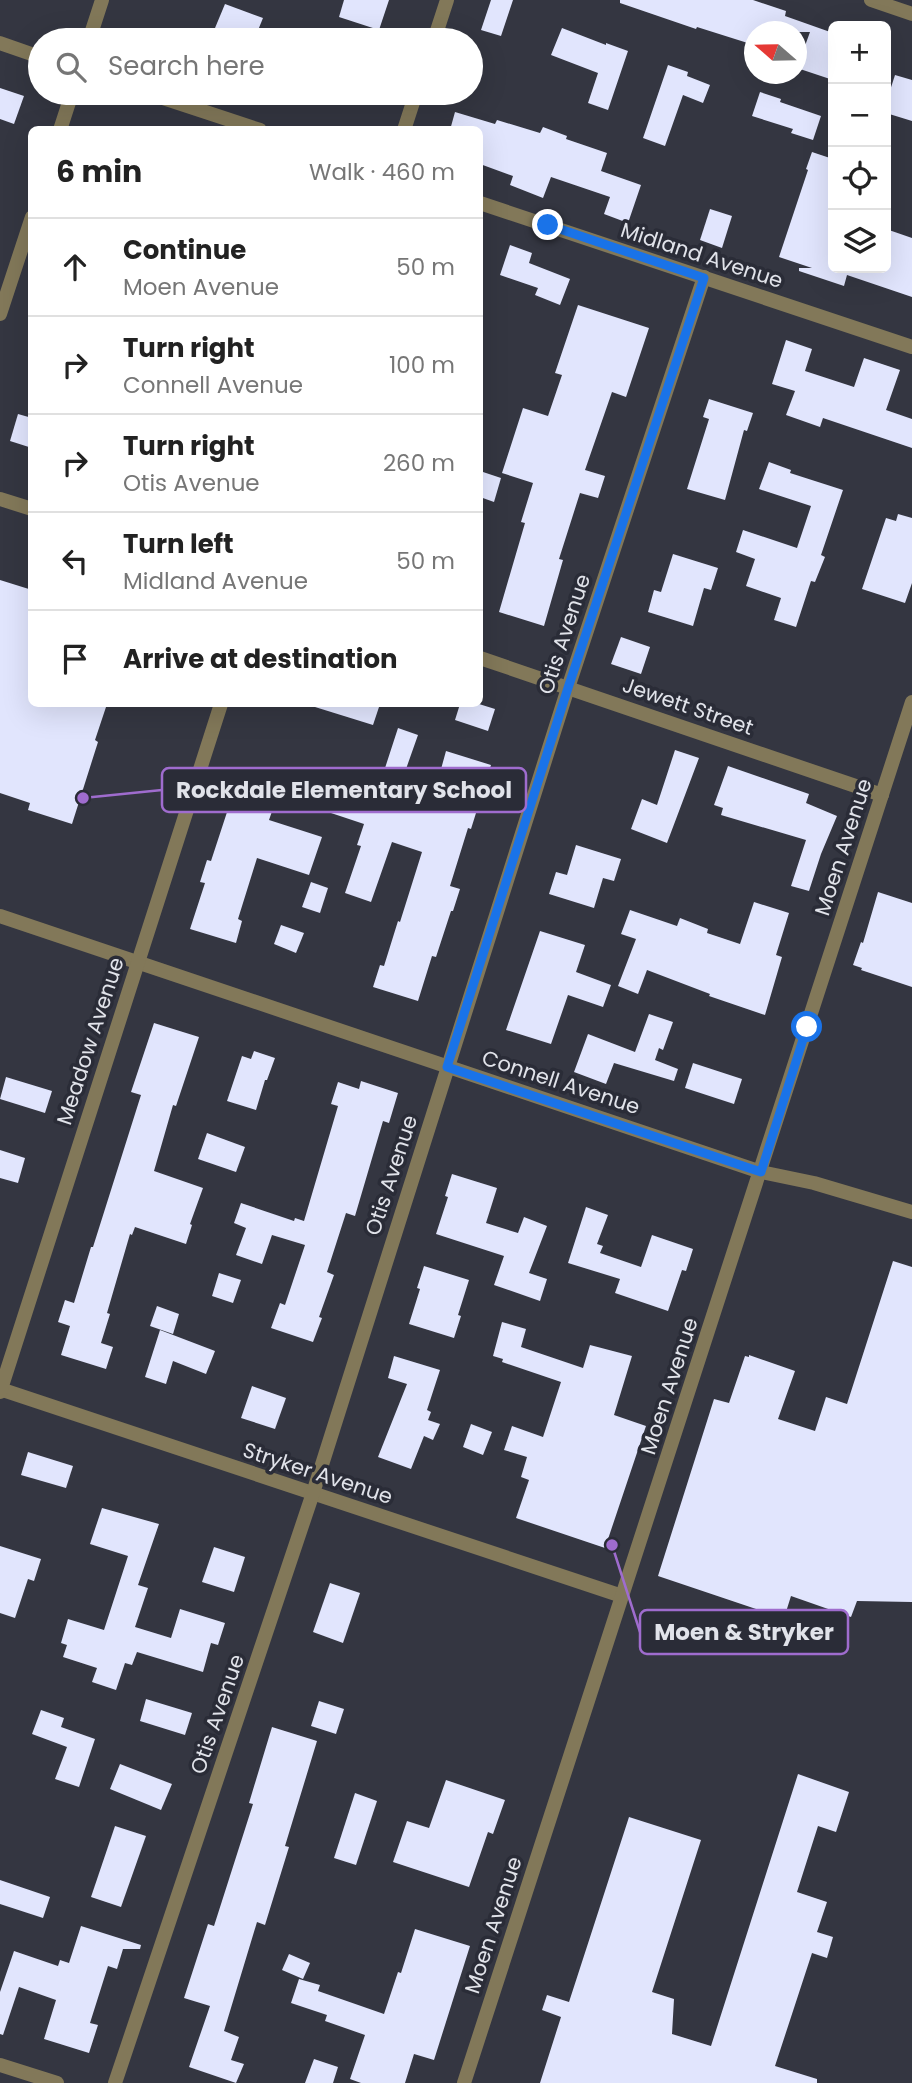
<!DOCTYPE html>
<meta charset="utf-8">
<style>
body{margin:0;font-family:Poppins,sans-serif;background:#f2f2f2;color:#222}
.controls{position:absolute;right:21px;top:21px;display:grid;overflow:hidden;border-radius:10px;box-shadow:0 7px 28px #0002}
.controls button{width:63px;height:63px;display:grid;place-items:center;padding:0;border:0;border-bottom:2px solid #e0e0e0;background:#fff;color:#222;font:35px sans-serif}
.compass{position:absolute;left:744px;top:21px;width:63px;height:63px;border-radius:50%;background:#fff;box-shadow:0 7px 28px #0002;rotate:290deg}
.stop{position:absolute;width:21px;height:21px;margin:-16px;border:5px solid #1a73e8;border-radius:50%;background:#fff}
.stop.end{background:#1a73e8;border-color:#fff;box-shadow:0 2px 7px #0008}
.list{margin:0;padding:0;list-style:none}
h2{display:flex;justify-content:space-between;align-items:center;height:91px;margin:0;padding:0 28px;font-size:30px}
h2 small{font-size:23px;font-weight:400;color:#767676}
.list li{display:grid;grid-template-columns:46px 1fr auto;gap:21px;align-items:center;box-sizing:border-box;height:98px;padding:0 28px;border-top:2px solid #e0e0e0}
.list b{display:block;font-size:26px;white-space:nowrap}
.list p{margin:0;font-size:23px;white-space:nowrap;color:#767676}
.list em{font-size:23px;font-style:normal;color:#767676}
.icon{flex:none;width:38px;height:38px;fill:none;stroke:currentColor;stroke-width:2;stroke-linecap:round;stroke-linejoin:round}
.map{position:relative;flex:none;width:912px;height:2083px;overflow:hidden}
.search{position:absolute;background:#fff;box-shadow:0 7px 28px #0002;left:28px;top:28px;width:455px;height:77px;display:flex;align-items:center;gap:18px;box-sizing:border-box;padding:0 24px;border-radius:38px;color:#767676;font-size:26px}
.panel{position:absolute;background:#fff;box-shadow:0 7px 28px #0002;left:28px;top:126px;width:455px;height:581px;border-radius:10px}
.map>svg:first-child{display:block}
</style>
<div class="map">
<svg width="912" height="2083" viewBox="0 0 912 2083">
<rect width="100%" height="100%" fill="#343641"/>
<g fill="#e1e5fd">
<polygon points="344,0 389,0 379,30 339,17"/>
<polygon points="491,0 513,0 501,36 481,30"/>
<polygon points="620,0 753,0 786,11 785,16 833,33 833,69 830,79 797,68 810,32 754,32 754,45 697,27 696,29 620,3"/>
<polygon points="225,4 263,18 254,40 246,40 215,28"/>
<polygon points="562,28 606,45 606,43 628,51 608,110 588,103 598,73 551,55"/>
<polygon points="668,65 688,72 687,76 710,85 703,103 683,95 665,146 643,138"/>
<polygon points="895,75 912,80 912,121 886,113 886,103"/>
<polygon points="0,88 24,96 14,124 0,119"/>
<polygon points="760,92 781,99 780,102 821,116 813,140 791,133 793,129 752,116"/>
<polygon points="455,112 495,124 497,120 540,133 543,127 567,136 566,139 607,153 601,171 641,185 628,223 604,214 610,197 551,177 543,198 510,185 513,176 480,164 480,130 450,130"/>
<polygon points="812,152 833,159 833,268 886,268 886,229 912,238 912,297 847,275 844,286 799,271 799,268 812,268 779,257 808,170 806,169"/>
<polygon points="710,209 732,216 722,248 700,240"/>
<polygon points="510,245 532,253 529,263 570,279 560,305 535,295 538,288 500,275"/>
<polygon points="578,305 649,328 626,397 612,392 585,470 605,476 598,498 580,493 559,559 563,560 544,626 499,612 525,523 521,522 533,483 502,473 523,408 548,416 562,375 555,373"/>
<polygon points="786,340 812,349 805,371 854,387 864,358 900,370 886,410 912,419 912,448 823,418 820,427 786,415 795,391 772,384"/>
<polygon points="709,399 753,413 747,431 744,430 725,500 687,489 709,419 703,417"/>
<polygon points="18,414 32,418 32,448 10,441"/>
<polygon points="769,462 791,470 790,473 843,490 821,555 825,557 815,582 811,581 796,627 774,620 781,598 746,586 755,559 736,552 743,530 797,548 811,506 759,489"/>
<polygon points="480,471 501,478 494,502 480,497"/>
<polygon points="898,514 912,518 912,583 905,603 862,589 886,518 896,521"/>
<polygon points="673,554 718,568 711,590 704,588 693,626 648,612 654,590 661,592"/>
<polygon points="0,580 32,590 32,704 107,704 95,740 98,742 72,824 28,810 30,803 0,793"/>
<polygon points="621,637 650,647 641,674 611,664"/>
<polygon points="316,704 380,704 373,725 315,707"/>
<polygon points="460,704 479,704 495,709 488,731 455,720"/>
<polygon points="398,728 418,735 406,769 438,780 446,751 491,765 471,829 468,828 450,886 460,889 453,911 451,911 436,957 432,956 418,1001 373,987 380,965 384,966 398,921 400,922 422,852 392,842 371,902 345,893 361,846 357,845 364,824 328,812 336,790 374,802"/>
<polygon points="675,750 699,758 667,843 631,829 642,799 657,805"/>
<polygon points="728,766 809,794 806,803 837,816 821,854 809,891 791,886 806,840 721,815 723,808 714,805"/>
<polygon points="232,780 278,794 269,820 322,837 309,875 257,858 238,919 242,921 236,943 190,929 205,883 200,882 207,860 211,861 230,803 225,802"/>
<polygon points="576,845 621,859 614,881 603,878 594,908 549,894 556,872 567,875"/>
<polygon points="311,882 328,888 320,913 302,907"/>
<polygon points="878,892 912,903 912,987 861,970 862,968 853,965 861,942 863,943"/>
<polygon points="754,902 789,913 776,955 782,957 765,1015 709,996 710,994 647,970 638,994 618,986 636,939 621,934 630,910 677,926 680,918 708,929 707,933 740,944"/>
<polygon points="281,925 304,933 296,953 274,944"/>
<polygon points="540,931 585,945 576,972 611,985 603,1007 568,995 551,1044 506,1030"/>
<polygon points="649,1014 673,1022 663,1050 659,1048 655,1060 678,1069 674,1081 614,1063 606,1084 574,1072 588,1034 635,1052"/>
<polygon points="154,1023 199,1037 176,1106 173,1105 154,1171 203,1188 190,1224 192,1225 186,1244 135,1227 132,1235 130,1234 107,1313 110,1314 101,1343 113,1347 106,1369 61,1355 70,1326 58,1322 65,1300 74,1303 91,1247 93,1247 141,1095 131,1092"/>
<polygon points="254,1051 275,1058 267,1080 265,1080 256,1110 227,1101 242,1056 251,1059"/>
<polygon points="693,1063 742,1079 734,1104 685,1088"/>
<polygon points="6,1077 52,1091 45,1113 0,1099"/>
<polygon points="361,1081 398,1093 389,1123 383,1121 355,1216 346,1213 327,1272 334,1275 319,1317 322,1318 313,1342 271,1328 280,1303 285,1305 305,1245 272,1235 262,1264 236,1255 246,1228 234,1223 241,1203 294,1221 295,1218 304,1221 338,1106 331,1104 338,1082 359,1089"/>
<polygon points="207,1133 245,1147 236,1172 198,1159"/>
<polygon points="0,1150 25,1158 18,1183 0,1178"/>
<polygon points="452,1174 497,1188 486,1223 518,1233 524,1217 547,1226 529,1273 547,1279 540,1301 494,1285 504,1256 436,1234 448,1197 445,1196"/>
<polygon points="586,1207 608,1215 597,1244 603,1246 600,1253 641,1267 652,1235 693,1249 686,1271 682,1270 668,1311 615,1293 620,1279 568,1263"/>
<polygon points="893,1261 912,1267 912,1602 857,1601 851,1617 791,1596 780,1631 755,1622 759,1610 658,1576 714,1399 729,1403 745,1356 749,1357 749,1355 795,1371 778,1419 815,1431 826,1397 847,1404"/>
<polygon points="424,1266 469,1280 458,1315 461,1316 454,1338 409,1324 420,1289 417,1288"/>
<polygon points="219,1273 241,1280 233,1303 212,1296"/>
<polygon points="157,1306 179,1314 173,1334 150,1326"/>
<polygon points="502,1322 526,1329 521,1347 583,1368 590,1345 632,1356 614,1415 646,1426 605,1548 516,1518 529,1480 521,1477 527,1457 504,1450 512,1426 543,1437 561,1382 502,1362 503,1359 493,1356"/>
<polygon points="160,1330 215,1351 206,1374 173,1361 166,1384 145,1377"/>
<polygon points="394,1356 440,1370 427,1410 431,1412 428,1420 440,1424 433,1440 424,1436 411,1469 378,1457 407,1384 388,1378"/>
<polygon points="252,1386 286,1398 275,1429 241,1418"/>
<polygon points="471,1424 492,1432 483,1455 463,1447"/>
<polygon points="28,1452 73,1466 66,1488 21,1475"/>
<polygon points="102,1508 159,1524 138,1585 148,1588 135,1627 171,1638 180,1609 225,1623 218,1645 211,1643 203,1672 137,1652 132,1665 125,1663 116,1690 92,1682 97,1668 63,1657 67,1645 61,1643 68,1619 104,1630 128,1556 90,1544"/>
<polygon points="0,1546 41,1559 34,1581 28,1579 15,1618 0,1613"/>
<polygon points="214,1547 245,1557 234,1592 202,1582"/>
<polygon points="330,1583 360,1593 343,1643 313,1632"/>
<polygon points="146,1699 192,1713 185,1735 140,1721"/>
<polygon points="319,1701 344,1709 336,1734 311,1726"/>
<polygon points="41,1710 64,1718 61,1727 95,1739 79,1787 55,1779 67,1747 32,1734"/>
<polygon points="272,1727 317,1741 285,1846 289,1847 265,1925 257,1922 224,2031 239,2037 231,2060 244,2064 236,2083 189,2067 210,2006 184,1998 208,1924 214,1926 253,1804 249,1803"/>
<polygon points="120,1764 172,1784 161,1810 110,1789"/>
<polygon points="798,1774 849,1792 836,1832 818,1826 797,1892 827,1902 817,1932 833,1937 827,1958 812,1953 775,2066 817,2079 817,2083 540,2083 561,2017 542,2010 547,1995 569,2002 629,1817 701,1840 652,1992 674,1999 672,2034 711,2046"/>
<polygon points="446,1780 505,1800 493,1834 488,1832 469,1887 393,1862 407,1821 429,1828"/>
<polygon points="355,1793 377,1801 356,1865 334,1858"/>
<polygon points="115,1826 146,1836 121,1907 91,1897"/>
<polygon points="0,1880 50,1897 43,1918 0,1904"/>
<polygon points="81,1926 141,1945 140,1949 123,1949 117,1969 108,1966 90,2023 98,2025 89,2053 44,2039 56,2000 19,1987 3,2035 0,2034 0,1992 14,1951 58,1966 60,1960 69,1963"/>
<polygon points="415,1929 470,1946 434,2060 414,2054 405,2083 361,2083 350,2079 365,2035 325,2021 327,2015 291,2003 299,1979 320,1985 318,1991 384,2014 398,1972 401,1973"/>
<polygon points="289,1954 310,1963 303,1979 282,1970"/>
<polygon points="314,2059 338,2067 333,2083 305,2083"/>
</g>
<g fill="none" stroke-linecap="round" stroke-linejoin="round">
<g stroke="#827859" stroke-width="14">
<polyline points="871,0 912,14"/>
<polyline points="89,40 102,0"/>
<polyline points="60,130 72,93"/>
<polyline points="0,314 32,217"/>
<polyline points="0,499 32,509"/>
<polyline points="480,658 882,795"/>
<polyline points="0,916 761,1172 814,1183 912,1212"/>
<polyline points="0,1389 622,1596"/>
<polyline points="0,2065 57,2083"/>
<polyline points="115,2083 313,1493 568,688 704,277"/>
</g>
<g stroke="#827859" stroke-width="14">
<polyline points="434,40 447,0"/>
<polyline points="0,43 40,57"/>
<polyline points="148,93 260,130"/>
<polyline points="404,130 416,93"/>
<polyline points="480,203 912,347"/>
<polyline points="0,1392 221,704"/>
<polyline points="464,2083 912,702"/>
</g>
</g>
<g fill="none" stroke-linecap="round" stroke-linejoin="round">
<polyline stroke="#1a73e8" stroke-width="9" points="548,225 704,278 568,688 447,1067 761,1172 807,1027"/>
</g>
<g text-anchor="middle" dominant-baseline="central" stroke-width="7" stroke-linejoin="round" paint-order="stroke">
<g font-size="21" fill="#e1e3ea" stroke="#2a2c37">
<text transform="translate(702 255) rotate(18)">Midland Avenue</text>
<text transform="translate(564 634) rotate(-72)">Otis Avenue</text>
<text transform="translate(688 706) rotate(19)">Jewett Street</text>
<text transform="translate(843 847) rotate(-72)">Moen Avenue</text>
<text transform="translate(90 1041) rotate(-72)">Meadow Avenue</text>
<text transform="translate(561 1082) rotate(18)">Connell Avenue</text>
<text transform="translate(391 1175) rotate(-72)">Otis Avenue</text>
<text transform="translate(669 1386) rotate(-72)">Moen Avenue</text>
<text transform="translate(318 1473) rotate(18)">Stryker Avenue</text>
<text transform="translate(217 1714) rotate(-71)">Otis Avenue</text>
<text transform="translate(493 1925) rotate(-72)">Moen Avenue</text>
</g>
</g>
<path fill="none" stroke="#9f6cce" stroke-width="2.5" d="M83 798L162 790M612 1545L640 1632"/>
<g fill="#9f6cce" stroke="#2a2c37" stroke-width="2.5">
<circle cx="83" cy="798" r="7"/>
<circle cx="612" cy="1545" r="7"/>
</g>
<g fill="#2a2c37" stroke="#9f6cce" stroke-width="2.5">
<rect x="162" y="768" width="364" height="44" rx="7"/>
<rect x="640" y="1610" width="208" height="44" rx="7"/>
</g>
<g font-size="23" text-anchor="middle" font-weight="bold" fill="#e1e3ea">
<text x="344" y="798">Rockdale Elementary School</text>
<text x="744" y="1640">Moen &amp; Stryker</text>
</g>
</svg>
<div class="controls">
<button>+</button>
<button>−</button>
<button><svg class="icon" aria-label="locate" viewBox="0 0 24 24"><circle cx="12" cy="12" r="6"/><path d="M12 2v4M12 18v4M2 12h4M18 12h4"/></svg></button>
<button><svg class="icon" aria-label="layers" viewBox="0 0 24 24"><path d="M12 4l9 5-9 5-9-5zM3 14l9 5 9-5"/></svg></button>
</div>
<svg class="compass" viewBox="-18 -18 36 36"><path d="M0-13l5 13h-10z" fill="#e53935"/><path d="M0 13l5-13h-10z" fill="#767676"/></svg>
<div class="stop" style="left:807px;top:1027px"></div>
<div class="stop end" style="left:548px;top:225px"></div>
<div class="search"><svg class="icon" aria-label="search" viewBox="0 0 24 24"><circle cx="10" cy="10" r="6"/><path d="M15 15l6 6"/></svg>Search here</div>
<section class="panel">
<h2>6 min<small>Walk · 460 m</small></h2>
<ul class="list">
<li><svg class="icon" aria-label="ahead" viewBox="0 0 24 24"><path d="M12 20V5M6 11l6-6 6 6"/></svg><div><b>Continue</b><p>Moen Avenue</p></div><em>50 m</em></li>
<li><svg class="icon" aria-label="right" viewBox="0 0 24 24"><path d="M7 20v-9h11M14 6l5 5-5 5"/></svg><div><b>Turn right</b><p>Connell Avenue</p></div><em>100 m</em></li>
<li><svg class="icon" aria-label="right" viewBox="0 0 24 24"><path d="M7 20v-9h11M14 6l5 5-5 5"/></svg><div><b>Turn right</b><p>Otis Avenue</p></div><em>260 m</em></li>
<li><svg class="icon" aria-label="left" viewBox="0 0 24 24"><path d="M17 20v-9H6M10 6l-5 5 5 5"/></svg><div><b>Turn left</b><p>Midland Avenue</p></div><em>50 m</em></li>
<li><svg class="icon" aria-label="arrive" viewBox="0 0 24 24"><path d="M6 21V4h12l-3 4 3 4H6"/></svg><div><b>Arrive at destination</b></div></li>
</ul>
</section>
</div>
